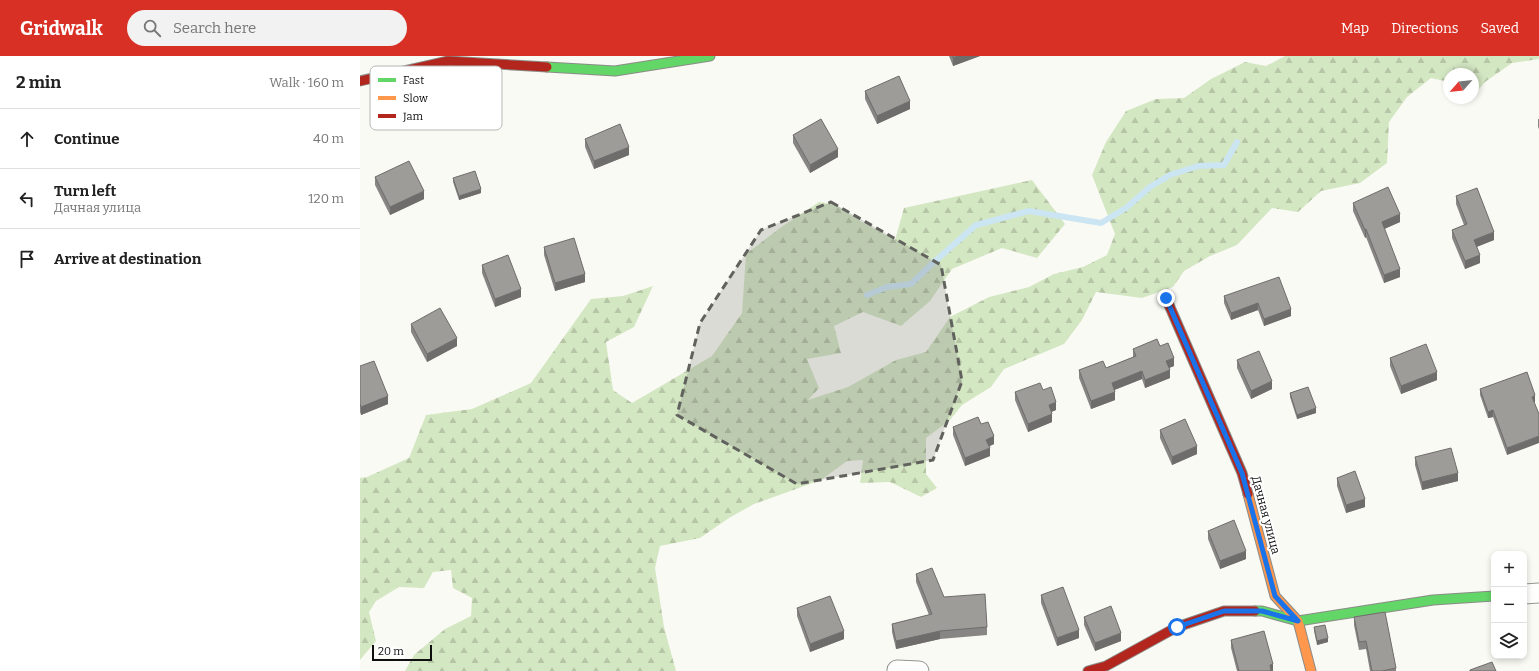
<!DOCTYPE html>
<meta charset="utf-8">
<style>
body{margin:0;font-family:Bitter,serif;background:#f2f2f2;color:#222}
.controls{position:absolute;right:12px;bottom:12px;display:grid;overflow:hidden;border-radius:8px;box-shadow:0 2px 6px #0003}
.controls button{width:36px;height:36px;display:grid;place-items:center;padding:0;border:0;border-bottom:1px solid #e0e0e0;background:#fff;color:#222;font:20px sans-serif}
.compass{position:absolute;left:1083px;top:12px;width:36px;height:36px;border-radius:50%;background:#fff;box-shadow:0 2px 6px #0003;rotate:242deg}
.scale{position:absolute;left:12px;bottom:10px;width:60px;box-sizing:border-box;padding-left:4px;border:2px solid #0e0e0e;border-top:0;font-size:11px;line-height:14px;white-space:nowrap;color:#0e0e0e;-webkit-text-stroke:3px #fff;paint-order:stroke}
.stop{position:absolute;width:12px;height:12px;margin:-9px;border:3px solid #1a73e8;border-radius:50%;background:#fff}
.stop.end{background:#1a73e8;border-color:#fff;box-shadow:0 1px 4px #0008}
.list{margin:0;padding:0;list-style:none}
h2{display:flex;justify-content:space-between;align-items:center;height:52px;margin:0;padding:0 16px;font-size:17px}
h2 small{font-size:13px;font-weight:400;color:#767676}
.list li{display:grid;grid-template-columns:26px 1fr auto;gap:12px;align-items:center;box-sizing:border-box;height:60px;padding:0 16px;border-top:1px solid #e0e0e0}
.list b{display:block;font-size:15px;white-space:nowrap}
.list p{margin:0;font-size:13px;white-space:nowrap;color:#767676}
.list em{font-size:13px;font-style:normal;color:#767676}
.icon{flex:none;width:22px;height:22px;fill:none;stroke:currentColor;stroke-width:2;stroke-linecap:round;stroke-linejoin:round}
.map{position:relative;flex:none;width:1179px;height:615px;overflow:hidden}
header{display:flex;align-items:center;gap:24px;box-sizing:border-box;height:56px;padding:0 20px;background:#d93025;color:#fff}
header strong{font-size:19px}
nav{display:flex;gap:22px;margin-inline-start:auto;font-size:14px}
.search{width:280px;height:36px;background:#f2f2f2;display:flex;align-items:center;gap:10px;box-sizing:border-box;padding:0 14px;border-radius:22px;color:#767676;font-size:15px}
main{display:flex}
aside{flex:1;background:#fff}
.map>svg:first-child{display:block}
</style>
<header>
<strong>Gridwalk</strong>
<div class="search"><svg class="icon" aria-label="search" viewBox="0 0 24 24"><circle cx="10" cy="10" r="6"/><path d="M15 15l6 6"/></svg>Search here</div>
<nav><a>Map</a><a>Directions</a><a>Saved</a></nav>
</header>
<main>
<aside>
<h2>2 min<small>Walk · 160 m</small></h2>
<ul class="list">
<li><svg class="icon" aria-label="ahead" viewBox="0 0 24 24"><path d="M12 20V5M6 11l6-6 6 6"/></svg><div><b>Continue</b></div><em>40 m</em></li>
<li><svg class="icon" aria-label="left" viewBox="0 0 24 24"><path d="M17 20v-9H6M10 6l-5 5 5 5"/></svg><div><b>Turn left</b><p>Дачная улица</p></div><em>120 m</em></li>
<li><svg class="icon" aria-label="arrive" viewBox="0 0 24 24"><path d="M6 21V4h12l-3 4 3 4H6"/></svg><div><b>Arrive at destination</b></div></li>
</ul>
</aside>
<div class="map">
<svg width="1179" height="615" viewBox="0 0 1179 615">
<defs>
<pattern id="forest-firs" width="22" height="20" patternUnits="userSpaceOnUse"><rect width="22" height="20" fill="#d4e7c3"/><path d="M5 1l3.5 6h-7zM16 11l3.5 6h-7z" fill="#b5c5a6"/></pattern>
</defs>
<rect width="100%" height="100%" fill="#fafaf4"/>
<polygon fill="url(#forest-firs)" points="925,0 1179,0 1179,3 1152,7 1125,26 1113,40 1113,18 1089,18 1089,26 1071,22 1047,41 1029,66 1027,107 1000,127 961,135 938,156 912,152 877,189 850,200 824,215 813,231 782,242 736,236 722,264 704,288 644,313 631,331 602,349 590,364 566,382 566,418 577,432 561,441 530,426 500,427 503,404 487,405 461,424 394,448 369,462 340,482 300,490 295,512 304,571 316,615 45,615 54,599 85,573 111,560 112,542 93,532 91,514 73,516 64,532 39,531 16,545 9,556 16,585 0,604 0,422 7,421 49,402 66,359 112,353 171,327 231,243 263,240 293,230 274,271 246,286 253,334 272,347 352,300 382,257 386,198 420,172 459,146 476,149 500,165 535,184 544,152 672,124 705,168 677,202 642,192 592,213 570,245 541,270 503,256 474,270 481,297 447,303 459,332 448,344 488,331 536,304 566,296 590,261 629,241 669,231 694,218 723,211 747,199 755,178 732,119 746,86 766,55 796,43 824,42 851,23 885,6 906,10"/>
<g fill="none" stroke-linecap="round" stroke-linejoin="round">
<polyline stroke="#cbe5f3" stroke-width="6" points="507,239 527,231 551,228 574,206 616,169 669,155 741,167 766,152 790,131 810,119 838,110 864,109 877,86"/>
<g stroke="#949492" stroke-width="21">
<g id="street">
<polyline points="1164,538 1179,537"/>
<polyline points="537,614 559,615"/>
</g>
</g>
<g stroke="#8b8b88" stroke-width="11">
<g id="fast">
<polyline points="187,11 255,15 350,0"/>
<polyline points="895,555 902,555 938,565 1073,544 1134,540"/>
</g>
</g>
<g stroke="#8b8b88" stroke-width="11">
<polyline id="slow" points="888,438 915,540 938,565 951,615"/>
</g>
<g stroke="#8b8b88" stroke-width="11">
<g id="jam">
<polyline points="0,25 88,5 187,11"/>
<polyline points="806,242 882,417 888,438"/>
<polyline points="728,615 746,610 817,571 864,555 895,555"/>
</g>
</g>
<use href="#street" stroke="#fefefd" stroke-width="19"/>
<use href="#fast" stroke="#63d668" stroke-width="9"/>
<use href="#slow" stroke="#ff974d" stroke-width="9"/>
<use href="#jam" stroke="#b3261e" stroke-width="9"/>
</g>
<g fill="#888684">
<polygon points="589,0 620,0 593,10"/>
<polygon points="505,35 550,53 517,68 505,43"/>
<polygon points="1178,63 1179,63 1179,73 1178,71"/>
<polygon points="433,79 478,101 450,117 433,87"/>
<polygon points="225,83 269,99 234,113 225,91"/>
<polygon points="15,121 64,143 30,159 15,129"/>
<polygon points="93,122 121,137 99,144 93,126"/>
<polygon points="1096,140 1134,184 1116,191 1120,207 1105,213 1092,182 1092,174 1104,169 1096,148"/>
<polygon points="993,147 1040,166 1024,173 1040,221 1024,227 1006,181 1005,182 993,155"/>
<polygon points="184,191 225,226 195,235 184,199"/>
<polygon points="122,209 161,241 135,251 122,217"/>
<polygon points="864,240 931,253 931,260 904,270 898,254 871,264 864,247"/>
<polygon points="51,268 97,290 67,306 51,276"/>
<polygon points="800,290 814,310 809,312 810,322 785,332 782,323 754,334 755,344 731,353 719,322 719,314 746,312 773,301 773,293"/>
<polygon points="1030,302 1077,324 1041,338 1030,310"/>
<polygon points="877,304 912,333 891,343 877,312"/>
<polygon points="0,310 28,348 1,359 0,356"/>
<polygon points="1120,333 1175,346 1174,346 1147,399 1133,361 1128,362 1120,339"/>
<polygon points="683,334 696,354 691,356 692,366 668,376 655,344 655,336"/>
<polygon points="930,337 956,357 937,363 930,341"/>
<polygon points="621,368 634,388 629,390 630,400 605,410 593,379 593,371"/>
<polygon points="800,374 837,398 812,409 800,382"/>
<polygon points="1055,401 1098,425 1062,434 1055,409"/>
<polygon points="977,422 1005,451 986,457 977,430"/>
<polygon points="848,475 886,503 860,513 848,483"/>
<polygon points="556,518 584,541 627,571 627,579 580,583 536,593 532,576 532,568 569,559 556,526"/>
<polygon points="681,539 719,582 697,590 681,547"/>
<polygon points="437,552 484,583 450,596 437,560"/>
<polygon points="724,561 761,585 735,595 724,569"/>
<polygon points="994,561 1036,612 1036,615 1010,615 1006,593 999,594 994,569"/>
<polygon points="954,571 968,586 957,589 954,575"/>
<polygon points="871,584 913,615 877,615 871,592"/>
</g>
<g fill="#6f6d6b">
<polygon points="598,0 620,0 593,10 593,2"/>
<polygon points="550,45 550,53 517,68 517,60"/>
<polygon points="269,91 269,99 234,113 234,105"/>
<polygon points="478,93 478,101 450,117 450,109"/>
<polygon points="121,133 121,137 99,144 99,140"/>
<polygon points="64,135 64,143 30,159 30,151"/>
<polygon points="1040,158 1040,166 1022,174 1022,166"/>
<polygon points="1006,173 1006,181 1005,182 1005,174"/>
<polygon points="1134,176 1134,184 1114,192 1114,184"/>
<polygon points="1120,199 1120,207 1105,213 1105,205"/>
<polygon points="1040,213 1040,221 1024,227 1024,219"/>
<polygon points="225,218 225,226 195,235 195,227"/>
<polygon points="161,233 161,241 135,251 135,243"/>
<polygon points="898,247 898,254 871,264 871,257"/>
<polygon points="931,253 931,260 904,270 904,263"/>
<polygon points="97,282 97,290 67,306 67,298"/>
<polygon points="814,302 814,310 806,313 806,305"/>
<polygon points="810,314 810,322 785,332 785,324"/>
<polygon points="782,315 782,323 752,335 752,327"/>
<polygon points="1077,316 1077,324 1041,338 1041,330"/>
<polygon points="912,325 912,333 891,343 891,335"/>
<polygon points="755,336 755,344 731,353 731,345"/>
<polygon points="1175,339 1175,346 1172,347 1172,341"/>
<polygon points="28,340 28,348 1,359 1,351"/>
<polygon points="696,346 696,354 689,357 689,349"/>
<polygon points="956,352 956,357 937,363 937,359"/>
<polygon points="1133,354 1133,361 1128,362 1128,356"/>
<polygon points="692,358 692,366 668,376 668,368"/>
<polygon points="634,380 634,388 626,392 626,384"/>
<polygon points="1179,380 1179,387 1147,399 1147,392"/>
<polygon points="837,390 837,398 812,409 812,401"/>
<polygon points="630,392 630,400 605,410 605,402"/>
<polygon points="1098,417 1098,425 1062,434 1062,426"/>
<polygon points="1005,443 1005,451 986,457 986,449"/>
<polygon points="886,495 886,503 860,513 860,505"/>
<polygon points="719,574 719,582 697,590 697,582"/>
<polygon points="484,575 484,583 450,596 450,588"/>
<polygon points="580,575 580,583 536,593 536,585"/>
<polygon points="761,577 761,585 735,595 735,587"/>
<polygon points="968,582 968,586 957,589 957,585"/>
<polygon points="913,608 913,615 910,615 910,609"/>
</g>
<g fill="#9e9c99" stroke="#6f6d6b">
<polygon points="592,0 598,0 593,2"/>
<polygon points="539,20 550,45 517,60 505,35"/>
<polygon points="461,63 478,93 450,109 433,79"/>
<polygon points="260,68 269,91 234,105 225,83"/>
<polygon points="49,105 64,135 30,151 15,121"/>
<polygon points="115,115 121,133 99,140 93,122"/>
<polygon points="1028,131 1040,158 1022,166 1040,213 1024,219 1006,173 1005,174 993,147"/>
<polygon points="1117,132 1134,176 1114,184 1120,199 1105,205 1092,174 1107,168 1096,140"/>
<polygon points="214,182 225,218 195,227 184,191"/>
<polygon points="148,199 161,233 135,243 122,209"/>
<polygon points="919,221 931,253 904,263 898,247 871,257 864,240"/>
<polygon points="80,252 97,282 67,298 51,268"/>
<polygon points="797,283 800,290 808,287 814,302 806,305 810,314 785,324 782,315 752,327 755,336 731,345 719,314 743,305 746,312 776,300 773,293"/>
<polygon points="1066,288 1077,316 1041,330 1030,302"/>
<polygon points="899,295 912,325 891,335 877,304"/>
<polygon points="14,305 28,340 1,351 0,348 0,310"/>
<polygon points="1167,316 1175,339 1172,341 1179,358 1179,380 1147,392 1133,354 1128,356 1120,333"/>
<polygon points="680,327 683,334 691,331 696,346 689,349 692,358 668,368 655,336"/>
<polygon points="948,331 956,352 937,359 930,337"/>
<polygon points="618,361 621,368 628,366 634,380 626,384 630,392 605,402 593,371"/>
<polygon points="825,363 837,390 812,401 800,374"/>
<polygon points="1091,392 1098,417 1062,426 1055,401"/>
<polygon points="995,415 1005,443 986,449 977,422"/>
<polygon points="874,464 886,495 860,505 848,475"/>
<polygon points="572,512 584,541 625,538 627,571 580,575 536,585 532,568 572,558 556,518"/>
<polygon points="703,531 719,574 697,582 681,539"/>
<polygon points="470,540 484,575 450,588 437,552"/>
<polygon points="751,550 761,577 735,587 724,561"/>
<polygon points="1025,556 1036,612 1022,615 1012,615 1006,585 999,586 994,561"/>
<polygon points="965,569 968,582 957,585 954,571"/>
<polygon points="904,575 913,608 910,609 911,615 879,615 871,584"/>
<polygon points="1132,606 1136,615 1110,615 1110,614"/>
</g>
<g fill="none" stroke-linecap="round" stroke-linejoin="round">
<polyline stroke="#1a73e8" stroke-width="5" points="806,242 882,417 915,540 938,565 902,555 864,555 817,571"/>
</g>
<path fill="#61615e" fill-opacity="0.2" stroke="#61615e" stroke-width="3" stroke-dasharray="8 5" stroke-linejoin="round" d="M471,146L581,209L602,325L573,404L437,428L317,359L340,267L401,174Z"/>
<g text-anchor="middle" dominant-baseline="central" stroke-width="4" stroke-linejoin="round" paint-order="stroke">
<g font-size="12" fill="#0e0e0e" stroke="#fff">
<text transform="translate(906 459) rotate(75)">Дачная улица</text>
</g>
</g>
<rect x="10" y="10" width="132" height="64" rx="6" fill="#fff" stroke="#b7b7b7" stroke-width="1"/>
<rect x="18" y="22" width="18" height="4" fill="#63d668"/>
<rect x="18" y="40" width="18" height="4" fill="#ff974d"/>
<rect x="18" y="58" width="18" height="4" fill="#b3261e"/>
<g font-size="11" fill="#0e0e0e">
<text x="43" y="28">Fast</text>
<text x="43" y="46">Slow</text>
<text x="43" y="64">Jam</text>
</g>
</svg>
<div class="controls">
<button>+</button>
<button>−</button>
<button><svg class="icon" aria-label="layers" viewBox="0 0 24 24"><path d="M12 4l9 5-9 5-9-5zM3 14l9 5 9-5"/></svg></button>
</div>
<svg class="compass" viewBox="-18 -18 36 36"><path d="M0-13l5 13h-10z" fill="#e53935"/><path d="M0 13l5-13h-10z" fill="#767676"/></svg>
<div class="scale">20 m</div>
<div class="stop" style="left:817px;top:571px"></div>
<div class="stop end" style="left:806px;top:242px"></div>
</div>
</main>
